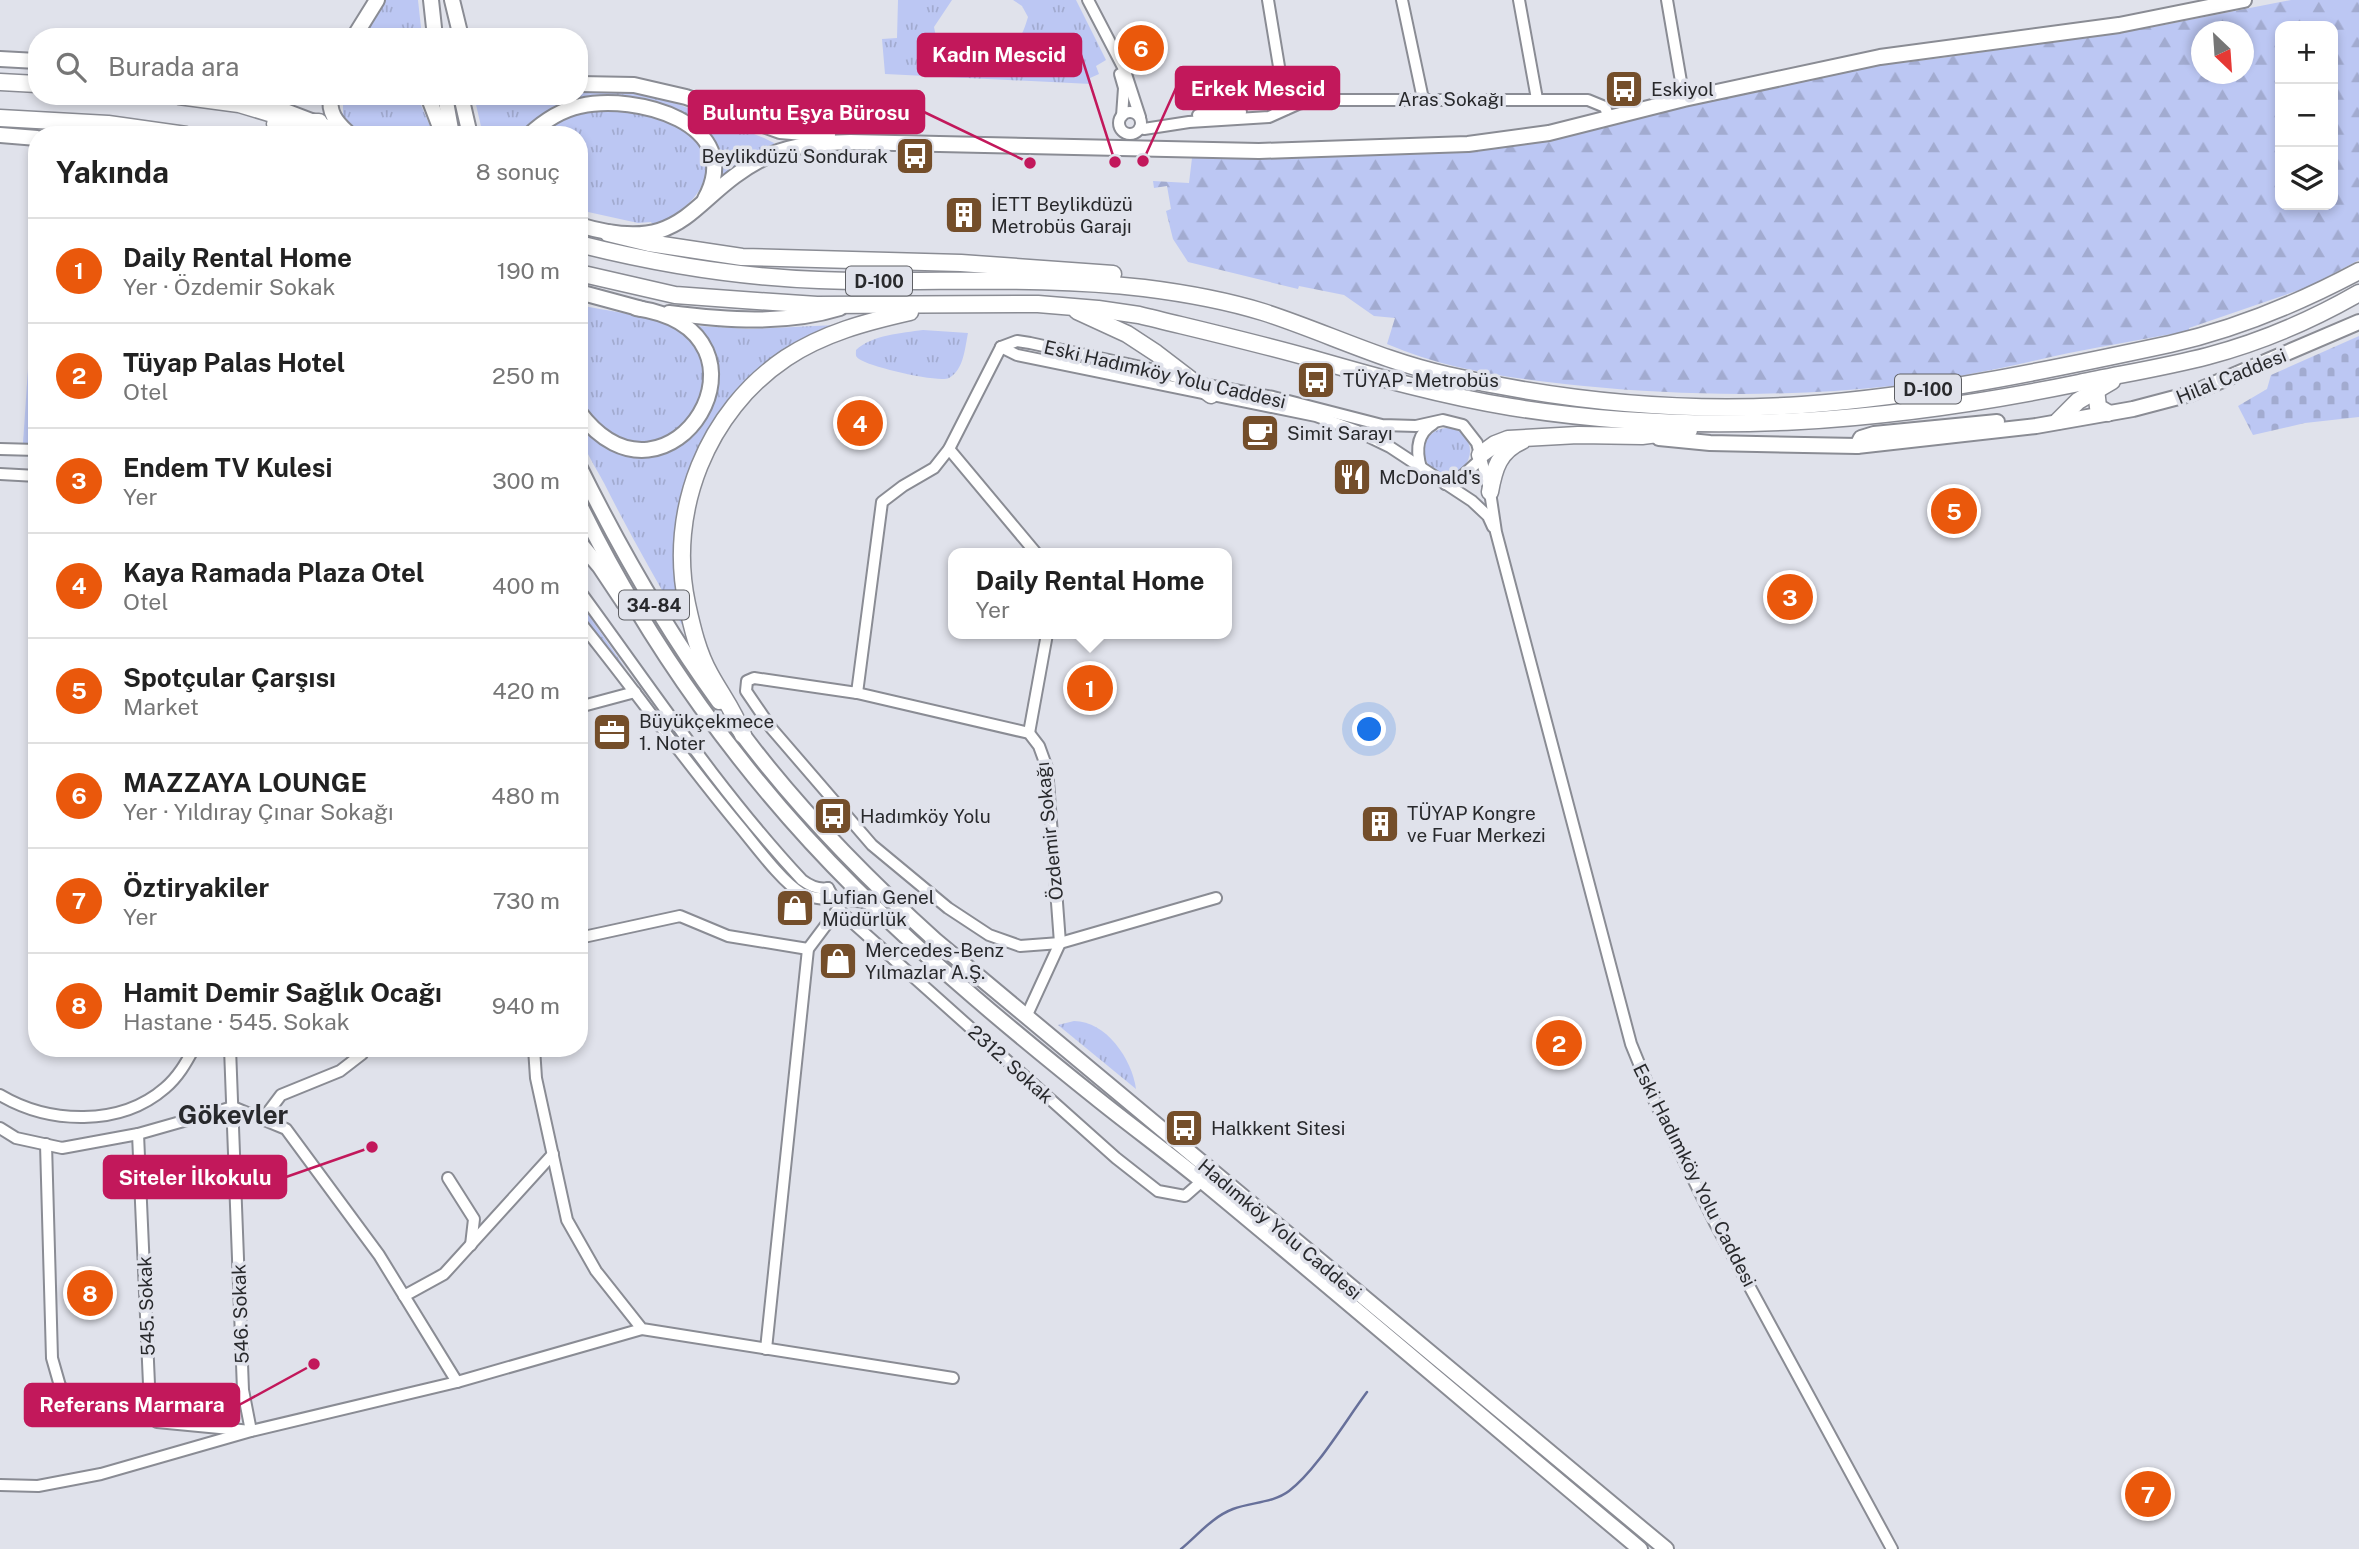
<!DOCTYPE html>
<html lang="tr">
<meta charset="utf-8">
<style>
body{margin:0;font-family:"Public Sans",sans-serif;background:#f6f6f6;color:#222}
.controls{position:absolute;right:21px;top:21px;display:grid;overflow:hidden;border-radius:14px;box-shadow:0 4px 10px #0003}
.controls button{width:63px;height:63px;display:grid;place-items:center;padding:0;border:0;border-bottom:2px solid #e0e0e0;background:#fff;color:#222;font:35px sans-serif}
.compass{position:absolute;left:2191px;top:21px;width:63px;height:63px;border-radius:50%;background:#fff;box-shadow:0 4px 10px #0003;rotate:155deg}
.you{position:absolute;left:1370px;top:730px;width:24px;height:24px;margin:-18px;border:5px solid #fff;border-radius:50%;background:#1a73e8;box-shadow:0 0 0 10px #1a73e833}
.badge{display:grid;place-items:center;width:46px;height:46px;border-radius:50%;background:#ea580c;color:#fff;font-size:23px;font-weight:700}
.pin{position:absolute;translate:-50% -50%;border:4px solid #fff;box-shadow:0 2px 7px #0006}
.popup{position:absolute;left:948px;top:548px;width:284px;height:91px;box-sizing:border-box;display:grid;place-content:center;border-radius:14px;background:#fff;filter:drop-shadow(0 2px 5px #0005);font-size:23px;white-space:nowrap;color:#767676}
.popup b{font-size:26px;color:#222}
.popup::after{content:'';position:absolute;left:50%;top:100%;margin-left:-14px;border:14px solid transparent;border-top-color:#fff}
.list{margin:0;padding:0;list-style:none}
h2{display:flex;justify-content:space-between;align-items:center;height:91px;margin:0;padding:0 28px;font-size:30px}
h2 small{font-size:23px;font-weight:400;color:#767676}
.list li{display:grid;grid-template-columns:46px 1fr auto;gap:21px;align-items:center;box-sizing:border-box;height:105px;padding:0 28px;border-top:2px solid #e0e0e0}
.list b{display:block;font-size:26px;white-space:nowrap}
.list p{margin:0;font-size:23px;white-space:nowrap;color:#767676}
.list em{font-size:23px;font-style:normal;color:#767676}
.icon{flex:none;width:38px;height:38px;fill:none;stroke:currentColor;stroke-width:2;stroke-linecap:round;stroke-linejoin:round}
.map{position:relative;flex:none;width:2359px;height:1549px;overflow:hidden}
.search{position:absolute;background:#fff;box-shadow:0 4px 10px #0003;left:28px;top:28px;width:560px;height:77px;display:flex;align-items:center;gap:18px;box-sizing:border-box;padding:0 24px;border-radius:28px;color:#767676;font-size:26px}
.panel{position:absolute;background:#fff;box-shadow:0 4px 10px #0003;left:28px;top:126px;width:560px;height:931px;border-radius:28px}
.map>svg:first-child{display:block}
</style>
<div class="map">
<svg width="2359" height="1549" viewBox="0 0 2359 1549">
<defs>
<pattern id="grass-tufts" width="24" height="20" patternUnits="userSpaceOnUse" patternTransform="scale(1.75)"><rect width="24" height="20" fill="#bcc7f3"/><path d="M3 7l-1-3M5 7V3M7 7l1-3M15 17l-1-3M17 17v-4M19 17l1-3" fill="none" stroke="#a2abd0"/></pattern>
<pattern id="forest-firs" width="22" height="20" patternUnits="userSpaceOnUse" patternTransform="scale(1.75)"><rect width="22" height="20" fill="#bcc7f3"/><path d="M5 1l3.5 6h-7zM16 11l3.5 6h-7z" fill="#a2abd0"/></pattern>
<pattern id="cemetery-stones" width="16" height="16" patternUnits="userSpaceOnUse" patternTransform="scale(1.75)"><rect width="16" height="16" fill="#bcc7f3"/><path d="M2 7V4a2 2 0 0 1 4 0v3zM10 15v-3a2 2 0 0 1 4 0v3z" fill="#a2abd0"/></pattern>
</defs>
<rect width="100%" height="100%" fill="#e0e2eb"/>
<g fill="url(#grass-tufts)">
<polygon points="386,0 418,0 422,37 363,37"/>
<path d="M898,0H952L934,27C936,36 937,47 945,52C962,63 999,61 1013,47C1021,39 1025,27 1028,17L1022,6L1013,0H1076L1106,60L1096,66L1099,74L1090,78L1091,84L885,74L882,39L897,38Z"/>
<polygon points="579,90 642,93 665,99 764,138 774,143 774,146 740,164 722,177 724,162 721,151 714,140 693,120 682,113 618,98 590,97 571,103 544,115 519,135 483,135 474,96 579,96"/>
<path d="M343,96H417L434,135C409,135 357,141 343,116Z"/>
<path d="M598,110C618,110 639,110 658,117C730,142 716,201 653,225L651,222L638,223L579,210V135H537C558,119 572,113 598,110Z"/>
<path d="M579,305C602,310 656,317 674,327C753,372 662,508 579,404Z"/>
<path d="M836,325C813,334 796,347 776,361C730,396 701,427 685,484V626L682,625C655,578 628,531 604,483C595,466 579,443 579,424C591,436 606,448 623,453C668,467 716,427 717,382C717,362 707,344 699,326L749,329Z"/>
<path d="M923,330L968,333C965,347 964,370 949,378C938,383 870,367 859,359C855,356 856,355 856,350C872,335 902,333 923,330Z"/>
<circle cx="1447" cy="451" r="23"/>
<polygon points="579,601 626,669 579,612"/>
<path d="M1074,1021C1106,1021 1132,1059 1136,1089L1058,1025Z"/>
</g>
<path fill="url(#forest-firs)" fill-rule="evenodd" d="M2291,0H2359V260L2308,287L2189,328V331C2149,338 2109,345 2069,353C2010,366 1951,380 1891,386C1790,397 1685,396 1584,386C1517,379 1450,371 1387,344L1395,318L1374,316L1344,295L1299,286L1298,289L1188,262L1173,239L1166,211L1171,209L1167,186L1154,188L1153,181L1189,183L1192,158L1438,151L1704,100L1850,69L1941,58L2148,28ZM2280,26H2333V205H2280ZM2202,32H2244V74H2202Z"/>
<polygon fill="url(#cemetery-stones)" points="2359,336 2359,417 2305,423 2253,435 2238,406 2267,389 2271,375"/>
<polygon fill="#bcc7f3" points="35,265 37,444 23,443"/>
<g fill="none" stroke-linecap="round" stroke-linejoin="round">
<path stroke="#67709a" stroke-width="2.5" d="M1181,1549C1198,1535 1212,1517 1233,1509C1252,1502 1273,1503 1289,1491C1316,1471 1346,1420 1367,1392"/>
<g stroke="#8a8c94" stroke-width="14">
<g id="minor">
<polyline points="1088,0 1125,71 1140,117"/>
<polyline points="1268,0 1286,109"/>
<polyline points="1402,0 1423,99"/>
<polyline points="1519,0 1537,99"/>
<polyline points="1667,0 1684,99"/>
<polyline points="1120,74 1124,88 1122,116"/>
<circle cx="1130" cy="123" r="11"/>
<polyline points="1198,115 1241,112"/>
<polyline points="1140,128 1144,129 1189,122 1269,117 1298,104 1313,101 1338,100 1588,100 1605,107 1609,118"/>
<polyline points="1001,347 1017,341 1030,343 1155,370 1191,382 1273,397 1382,425 1416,426 1443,420 1463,425 1477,443 1490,492 1496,532 1631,1044 1654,1100 1715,1223 1892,1549"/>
<polyline points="1001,347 949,449 934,468 903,486 882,502 857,693 754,678 747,681 746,691 772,729 872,845 948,908 989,935 1020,946 1060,943 1216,898"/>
<polyline points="1001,347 1017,355 1316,416 1357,431 1390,447 1472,501 1488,516 1493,527"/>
<polyline points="0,449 37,450"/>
<polyline points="949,449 1036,553"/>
<path d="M1421,468C1416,451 1416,434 1433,424"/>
<polyline points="0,474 37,476"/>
<polyline points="1445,484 1460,478 1481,459"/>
<path d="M579,590C651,688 719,791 802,880C810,886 818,890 828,888"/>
<path d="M579,621C634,689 684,760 740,827C755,845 782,882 801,893C820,903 848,896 869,904"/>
<polyline points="857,693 1029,733 1039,746 1047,768 1060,943 1026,1017"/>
<polyline points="579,707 635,692"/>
<polyline points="1029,733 1047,634"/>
<polyline points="828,888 842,913 1116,1158 1158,1191 1185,1196 1202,1181"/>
<polyline points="579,938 680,916 728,936 808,949"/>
<polyline points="534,1048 536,1078 567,1220 596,1271 642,1329 953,1378"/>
<path d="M0,1095C49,1124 120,1127 165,1088C178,1077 186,1063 194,1048"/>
<polyline points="233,1107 286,1129 379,1255 457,1382 642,1329"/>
<polyline points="263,1119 281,1095 340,1071 362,1054 363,1048"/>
<polyline points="0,1128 16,1138 62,1148 138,1134 233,1107"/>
<polyline points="138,1134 150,1407 157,1422 251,1431 457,1382"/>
<polyline points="46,1144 52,1358 60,1386 75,1401 106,1401"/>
<polyline points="448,1178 474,1219 471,1245"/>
<polyline points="404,1296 444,1274 553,1154"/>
<polyline points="766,1349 808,949 838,909"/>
<polyline points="0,1485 38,1486 101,1474 251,1431 243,1390 230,1048"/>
</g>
</g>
<g stroke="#8a8c94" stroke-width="18">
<g id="major">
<polyline points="431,0 435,37"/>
<polyline points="452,0 461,37"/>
<polyline points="354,37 377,0"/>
<polyline points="0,59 37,61"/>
<polyline points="579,84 634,85 686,97 780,131 828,135"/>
<polyline points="246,96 348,135"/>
<path d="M331,96C328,112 336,122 347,132"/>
<polyline points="428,96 443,135"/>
<polyline points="445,96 452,135"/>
<polyline points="461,96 470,135"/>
<polyline points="0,135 37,138"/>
<path d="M529,135C543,122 561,110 580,106C635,93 747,123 705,199"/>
<path d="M579,225C691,259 688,193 770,155C796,144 823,143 850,142L1259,151L1468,144L1549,133L1684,99L1880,57L2119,25L2244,0"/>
<polyline points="579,292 642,309"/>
<path d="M669,313C725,320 785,325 840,308"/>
<path d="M579,412C669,532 793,331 636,308"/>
<polyline points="1659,438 1710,443 1857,446 2036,426 2133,409 2190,394 2359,322"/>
<polyline points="1857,446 1861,438 1874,434 1997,422"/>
<path d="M579,466C620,549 665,628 719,702"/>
<path d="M579,503C646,642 745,779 855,888C932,964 1015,1033 1100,1101C1135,1129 1172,1156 1207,1185C1352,1305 1495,1428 1640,1549"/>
<polyline points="579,542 600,567 624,603"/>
<path d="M737,727C795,806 864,876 936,941L1666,1549"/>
</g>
</g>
<g stroke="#8a8c94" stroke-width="19">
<g id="highway">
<polyline points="0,82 37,84"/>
<polyline points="179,96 239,104 299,122 319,122"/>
<polyline points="0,118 108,124 186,135"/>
<polyline points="275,124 302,135"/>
<polyline points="608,233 649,243 742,257 961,263 1113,274"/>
<path d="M579,244C658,264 738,277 819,280C928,284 1036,275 1144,288C1184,293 1224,300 1263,312C1325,332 1383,361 1447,375C1562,401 1684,413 1802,405C1925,396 2049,370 2170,344C2236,329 2299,303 2359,271"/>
<path d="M579,273L675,295L743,300L817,305L1038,304L1098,309L1139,315C1196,329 1253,342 1310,358C1376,377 1443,396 1511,407C1703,438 1890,422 2079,383C2122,374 2166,367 2208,356C2261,342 2312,320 2359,293"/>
<polyline points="1077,311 1127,334 1156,353 1211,395"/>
<polyline points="2096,389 2098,407 2108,413"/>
<polyline points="2058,421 2078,401 2112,381"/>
<polyline points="1480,455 1495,444 1508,439 1578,435 1642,436 1689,430"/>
<path d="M1490,492C1494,469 1499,451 1522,441"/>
<path d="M743,735C734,710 722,696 710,674C698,653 692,627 687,604C667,511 707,411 786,358C824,333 866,322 910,312"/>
</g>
</g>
<use href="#minor" stroke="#fff" stroke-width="10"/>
<use href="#major" stroke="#fff" stroke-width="14"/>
<use href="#highway" stroke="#fff" stroke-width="16"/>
</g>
<defs>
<g id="bus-square" transform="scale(2.0125)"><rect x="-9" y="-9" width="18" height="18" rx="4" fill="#744e2a" stroke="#e0e2eb"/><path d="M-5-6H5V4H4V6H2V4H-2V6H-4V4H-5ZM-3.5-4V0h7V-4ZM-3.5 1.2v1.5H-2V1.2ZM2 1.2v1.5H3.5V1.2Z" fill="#fff"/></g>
<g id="building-square" transform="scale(2.0125)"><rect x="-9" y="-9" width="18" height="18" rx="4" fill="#744e2a" stroke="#e0e2eb"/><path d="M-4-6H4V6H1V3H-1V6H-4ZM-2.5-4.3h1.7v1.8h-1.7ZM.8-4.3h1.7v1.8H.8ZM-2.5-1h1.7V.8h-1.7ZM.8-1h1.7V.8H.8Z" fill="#fff"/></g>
<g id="cafe-square" transform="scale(2.0125)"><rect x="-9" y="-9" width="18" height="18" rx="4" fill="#744e2a" stroke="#e0e2eb"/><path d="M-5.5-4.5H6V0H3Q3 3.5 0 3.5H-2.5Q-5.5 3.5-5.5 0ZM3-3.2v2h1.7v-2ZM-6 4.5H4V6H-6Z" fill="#fff"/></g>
<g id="restaurant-square" transform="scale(2.0125)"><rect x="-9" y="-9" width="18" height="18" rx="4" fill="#744e2a" stroke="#e0e2eb"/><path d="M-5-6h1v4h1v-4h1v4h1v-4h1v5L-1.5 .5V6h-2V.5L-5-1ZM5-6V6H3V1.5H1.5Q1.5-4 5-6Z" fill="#fff"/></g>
<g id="office-square" transform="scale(2.0125)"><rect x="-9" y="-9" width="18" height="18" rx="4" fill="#744e2a" stroke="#e0e2eb"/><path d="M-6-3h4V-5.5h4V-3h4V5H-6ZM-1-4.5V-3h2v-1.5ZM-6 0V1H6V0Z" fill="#fff"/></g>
<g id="shop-square" transform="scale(2.0125)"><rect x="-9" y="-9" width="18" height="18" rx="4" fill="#744e2a" stroke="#e0e2eb"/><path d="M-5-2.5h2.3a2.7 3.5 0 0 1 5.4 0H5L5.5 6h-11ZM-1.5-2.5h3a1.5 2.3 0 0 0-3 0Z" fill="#fff"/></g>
</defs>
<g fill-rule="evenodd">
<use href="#bus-square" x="1624" y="89"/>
<use href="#bus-square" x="915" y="156"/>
<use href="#building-square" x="964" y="215"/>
<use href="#bus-square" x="1316" y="380"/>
<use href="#cafe-square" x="1260" y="433"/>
<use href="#restaurant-square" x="1352" y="477"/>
<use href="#office-square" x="612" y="732"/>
<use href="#bus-square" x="833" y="816"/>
<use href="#building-square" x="1380" y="824"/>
<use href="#shop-square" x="795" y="908"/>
<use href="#shop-square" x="838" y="961"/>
<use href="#bus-square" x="1184" y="1128"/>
</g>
<g text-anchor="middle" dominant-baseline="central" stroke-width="7" stroke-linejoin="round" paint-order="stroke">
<g fill="#e0e2eb" stroke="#5f6065" stroke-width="2">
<rect x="846" y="266.5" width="66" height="29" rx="5"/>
<rect x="1895" y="374.5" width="66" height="29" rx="5"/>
<rect x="619" y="590.5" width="70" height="29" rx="5"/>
</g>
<g font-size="18" font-weight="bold" fill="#28292c">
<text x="879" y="281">D-100</text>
<text x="1928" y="389">D-100</text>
<text x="654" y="605">34-84</text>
</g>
<g font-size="19" fill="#28292c" stroke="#e0e2eb" text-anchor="start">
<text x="1651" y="89">Eskiyol</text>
<text x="888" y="156" text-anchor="end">Beylikdüzü Sondurak</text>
<text x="991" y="204">İETT Beylikdüzü<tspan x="991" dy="22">Metrobüs Garajı</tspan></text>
<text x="1343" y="380">TÜYAP - Metrobüs</text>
<text x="1287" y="433">Simit Sarayı</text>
<text x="1379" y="477">McDonald's</text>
<text x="639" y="721">Büyükçekmece<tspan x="639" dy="22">1. Noter</tspan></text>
<text x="1407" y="813">TÜYAP Kongre<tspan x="1407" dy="22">ve Fuar Merkezi</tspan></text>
<text x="860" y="816">Hadımköy Yolu</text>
<text x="822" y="897">Lufian Genel<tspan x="822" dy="22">Müdürlük</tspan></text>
<text x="865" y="950">Mercedes-Benz<tspan x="865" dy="22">Yılmazlar A.Ş.</tspan></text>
<text x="1211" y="1128">Halkkent Sitesi</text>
</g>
<g font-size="19" fill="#28292c" stroke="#e0e2eb">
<text x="1451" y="99">Aras Sokağı</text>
<text transform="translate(1165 374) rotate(13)">Eski Hadımköy Yolu Caddesi</text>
<text transform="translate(2231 376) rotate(-22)">Hilal Caddesi</text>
<text transform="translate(1049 831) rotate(-96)">Özdemir Sokağı</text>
<text transform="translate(1011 1064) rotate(42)">2312. Sokak</text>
<text transform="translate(1695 1175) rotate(63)">Eski Hadımköy Yolu Caddesi</text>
<text transform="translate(1280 1229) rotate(40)">Hadımköy Yolu Caddesi</text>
<text transform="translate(146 1306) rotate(-92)">545. Sokak</text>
<text transform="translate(240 1314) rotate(-92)">546. Sokak</text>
</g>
<g font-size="26" font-weight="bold" fill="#28292c" stroke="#e0e2eb">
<text x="233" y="1114">Gökevler</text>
</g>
</g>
<path fill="none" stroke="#c2185b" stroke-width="2.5" d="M1115 162L1081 55M1143 161L1176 88M1030 163L924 112M372 1147L286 1177M314 1364L239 1405"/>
<g fill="#c2185b" stroke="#e0e2eb" stroke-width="2.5">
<circle cx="1115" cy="162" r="7"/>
<circle cx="1143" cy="161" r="7"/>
<circle cx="1030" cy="163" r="7"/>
<circle cx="372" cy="1147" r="7"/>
<circle cx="314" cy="1364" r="7"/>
</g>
<g fill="#c2185b" stroke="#c2185b" stroke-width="2.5">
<rect x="918" y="34" width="163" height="42" rx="7"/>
<rect x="1176" y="67" width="163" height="42" rx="7"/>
<rect x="689" y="91" width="235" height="42" rx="7"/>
<rect x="104" y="1156" width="182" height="42" rx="7"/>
<rect x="25" y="1384" width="214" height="42" rx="7"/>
</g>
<g font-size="21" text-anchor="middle" font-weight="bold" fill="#fff">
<text x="999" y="62">Kadın Mescid</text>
<text x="1258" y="96">Erkek Mescid</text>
<text x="806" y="120">Buluntu Eşya Bürosu</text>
<text x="195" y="1185">Siteler İlkokulu</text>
<text x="132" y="1412">Referans Marmara</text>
</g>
</svg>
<div class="controls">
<button>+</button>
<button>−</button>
<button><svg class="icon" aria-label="layers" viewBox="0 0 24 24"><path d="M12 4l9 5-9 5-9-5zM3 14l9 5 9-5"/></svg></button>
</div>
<svg class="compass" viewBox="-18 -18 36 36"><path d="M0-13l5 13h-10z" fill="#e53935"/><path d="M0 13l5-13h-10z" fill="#767676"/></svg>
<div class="you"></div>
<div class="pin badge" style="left:1090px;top:688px">1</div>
<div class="popup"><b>Daily Rental Home</b>Yer</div>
<div class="pin badge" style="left:1559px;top:1043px">2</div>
<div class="pin badge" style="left:1790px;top:597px">3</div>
<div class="pin badge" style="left:860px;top:423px">4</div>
<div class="pin badge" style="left:1954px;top:511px">5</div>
<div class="pin badge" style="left:1141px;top:48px">6</div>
<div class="pin badge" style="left:2148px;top:1494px">7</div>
<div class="pin badge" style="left:90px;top:1293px">8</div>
<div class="search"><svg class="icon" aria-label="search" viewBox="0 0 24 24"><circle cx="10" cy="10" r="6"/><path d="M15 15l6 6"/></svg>Burada ara</div>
<section class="panel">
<h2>Yakında<small>8 sonuç</small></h2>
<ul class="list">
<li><span class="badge">1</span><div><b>Daily Rental Home</b><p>Yer · Özdemir Sokak</p></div><em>190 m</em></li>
<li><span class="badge">2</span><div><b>Tüyap Palas Hotel</b><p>Otel</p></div><em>250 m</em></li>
<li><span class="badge">3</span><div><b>Endem TV Kulesi</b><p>Yer</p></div><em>300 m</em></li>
<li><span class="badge">4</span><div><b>Kaya Ramada Plaza Otel</b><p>Otel</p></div><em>400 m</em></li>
<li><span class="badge">5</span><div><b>Spotçular Çarşısı</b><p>Market</p></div><em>420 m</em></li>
<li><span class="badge">6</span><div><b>MAZZAYA LOUNGE</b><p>Yer · Yıldıray Çınar Sokağı</p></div><em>480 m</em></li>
<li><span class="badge">7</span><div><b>Öztiryakiler</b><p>Yer</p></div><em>730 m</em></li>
<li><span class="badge">8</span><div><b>Hamit Demir Sağlık Ocağı</b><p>Hastane · 545. Sokak</p></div><em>940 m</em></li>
</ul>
</section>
</div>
